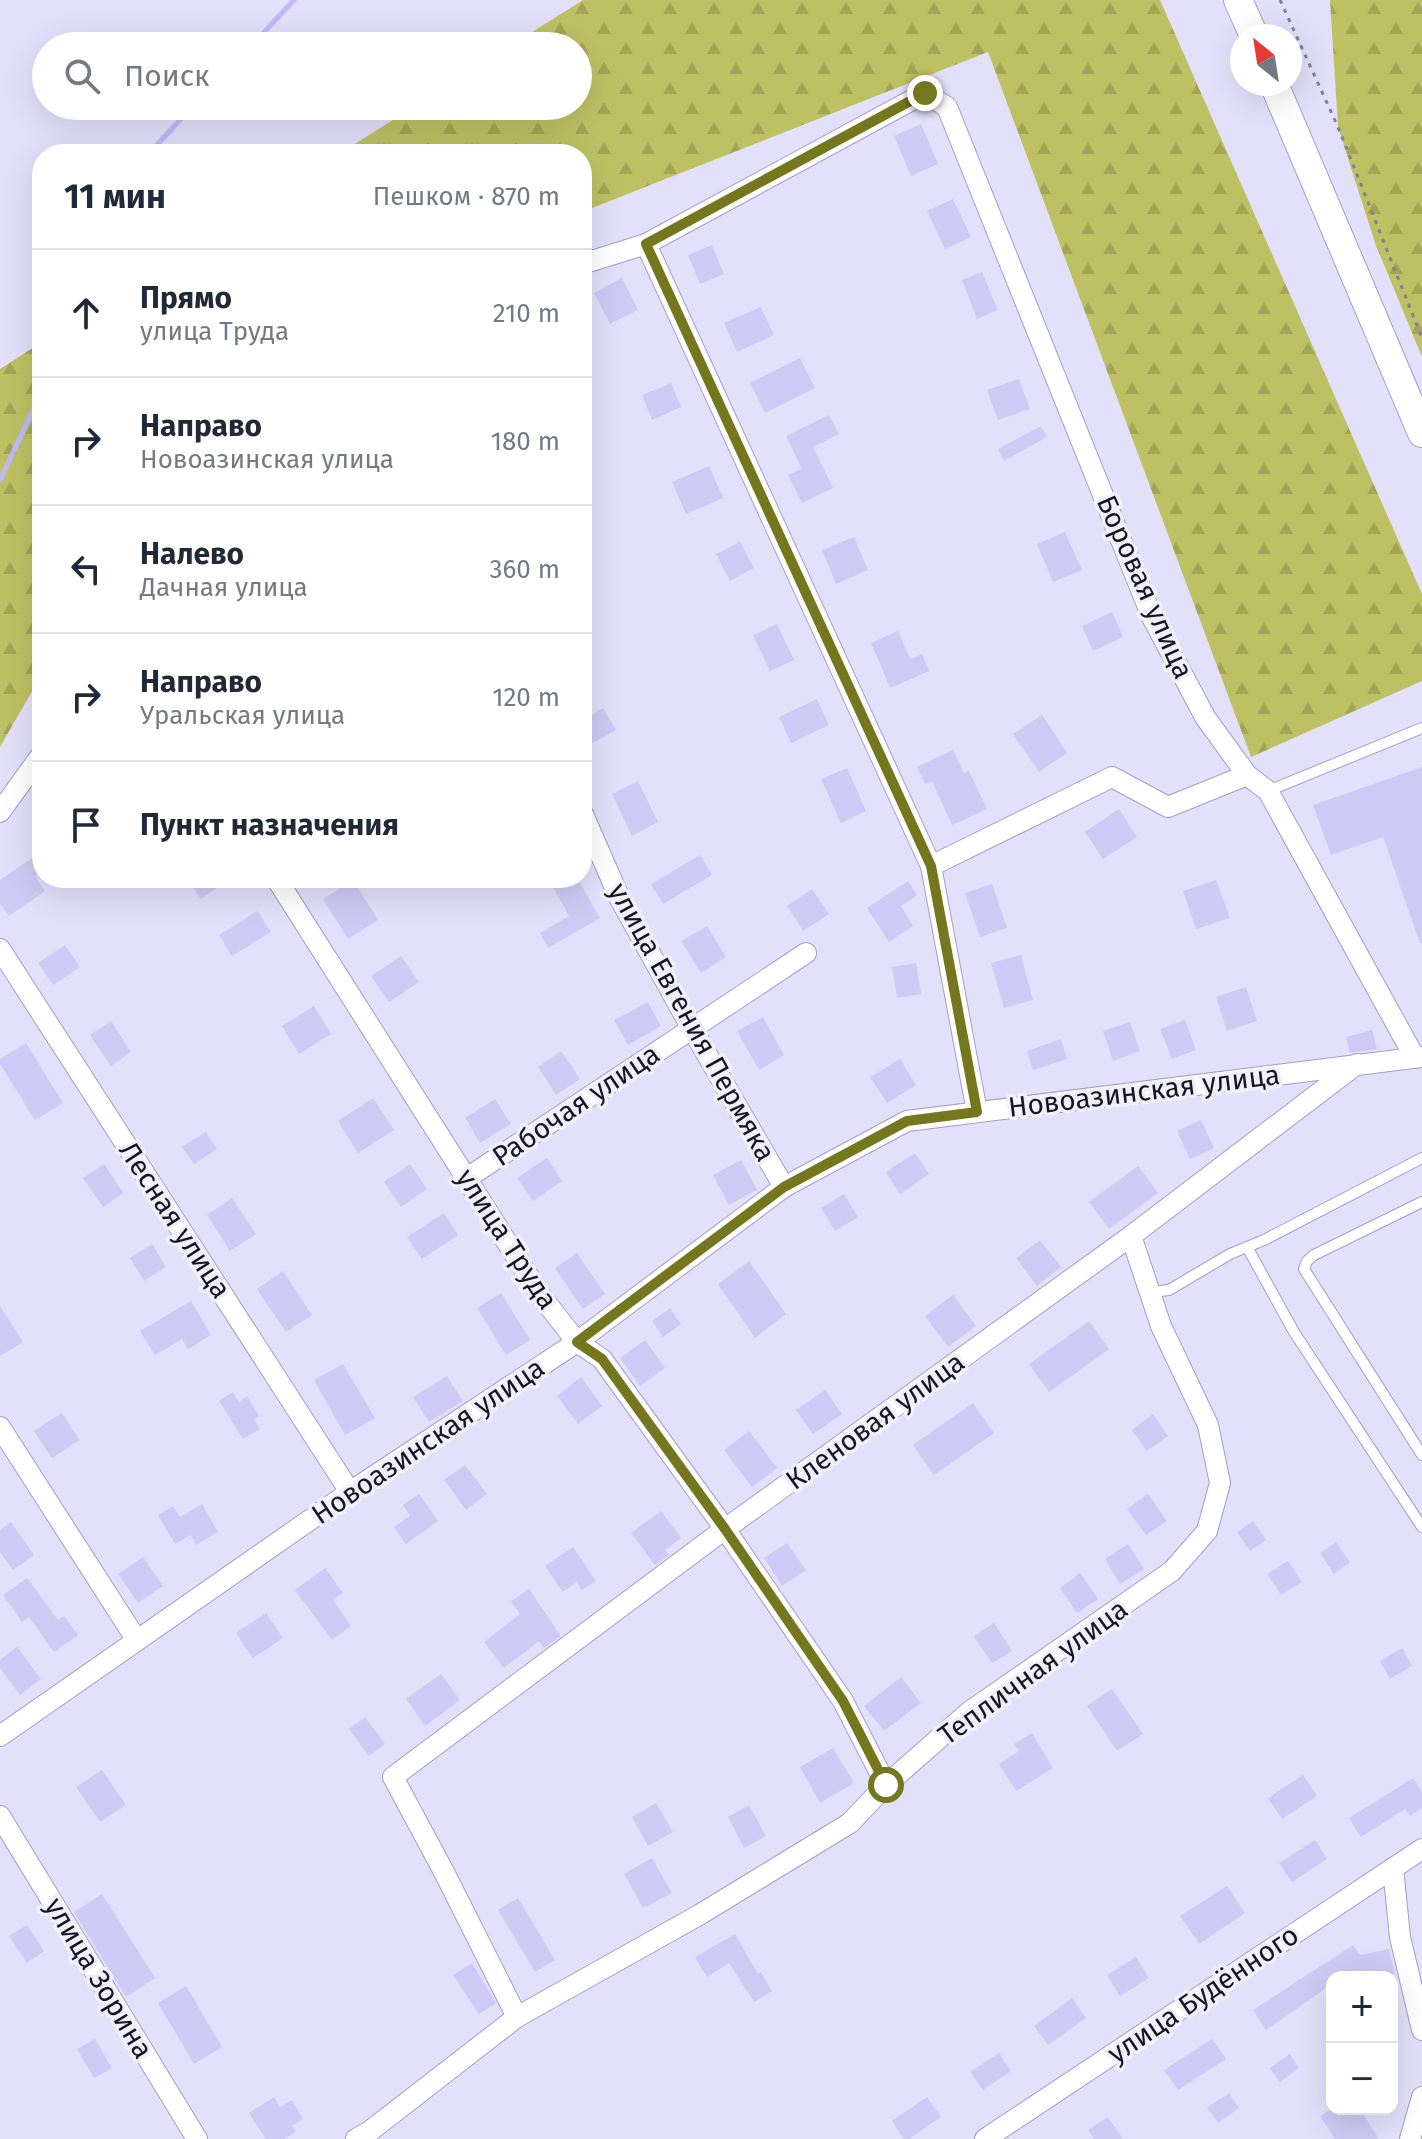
<!DOCTYPE html>
<html lang="ru">
<meta charset="utf-8">
<style>
body{margin:0;font-family:"Fira Sans",sans-serif;background:#f6f6f7;color:#1f2937}
.controls{position:absolute;right:24px;bottom:24px;display:grid;overflow:hidden;border-radius:16px;box-shadow:0 8px 32px #0002}
.controls button{width:72px;height:72px;display:grid;place-items:center;padding:0;border:0;border-bottom:2px solid #e0e1e3;background:#fff;color:#1f2937;font:40px sans-serif}
.compass{position:absolute;left:1230px;top:24px;width:72px;height:72px;border-radius:50%;background:#fff;box-shadow:0 8px 32px #0002;rotate:330deg}
.stop{position:absolute;width:24px;height:24px;margin:-18px;border:6px solid #75771e;border-radius:50%;background:#fff}
.stop.end{background:#75771e;border-color:#fff;box-shadow:0 2px 8px #0008}
.list{margin:0;padding:0;list-style:none}
h2{display:flex;justify-content:space-between;align-items:center;height:104px;margin:0;padding:0 32px;font-size:34px}
h2 small{font-size:26px;font-weight:400;color:#747a83}
.list li{display:grid;grid-template-columns:52px 1fr auto;gap:24px;align-items:center;box-sizing:border-box;height:128px;padding:0 32px;border-top:2px solid #e0e1e3}
.list b{display:block;font-size:30px;white-space:nowrap}
.list p{margin:0;font-size:26px;white-space:nowrap;color:#747a83}
.list em{font-size:26px;font-style:normal;color:#747a83}
.icon{flex:none;width:44px;height:44px;fill:none;stroke:currentColor;stroke-width:2;stroke-linecap:round;stroke-linejoin:round}
.map{position:relative;flex:none;width:1422px;height:2139px;overflow:hidden}
.search{position:absolute;background:#fff;box-shadow:0 8px 32px #0002;left:32px;top:32px;width:560px;height:88px;display:flex;align-items:center;gap:20px;box-sizing:border-box;padding:0 28px;border-radius:44px;color:#747a83;font-size:30px}
.panel{position:absolute;background:#fff;box-shadow:0 8px 32px #0002;left:32px;top:144px;width:560px;height:744px;border-radius:32px}
.map>svg:first-child{display:block}
</style>
<div class="map">
<svg width="1422" height="2139" viewBox="0 0 1422 2139">
<defs>
<pattern id="forest-firs" width="22" height="20" patternUnits="userSpaceOnUse" patternTransform="scale(2)"><rect width="22" height="20" fill="#bec163"/><path d="M5 1l3.5 6h-7zM16 11l3.5 6h-7z" fill="#a3a556"/></pattern>
</defs>
<rect width="100%" height="100%" fill="#e3e0fb"/>
<g fill="url(#forest-firs)">
<polygon points="583,0 1160,0 1422,594 1422,681 1251,757 988,52 582,212 582,154 339,154 415,106 578,106 578,46 510,46"/>
<polygon points="1330,0 1422,0 1422,357 1375,243 1338,127"/>
<polygon points="42,342 42,674 0,747 0,369"/>
</g>
<g fill="none" stroke-linecap="round" stroke-linejoin="round">
<g stroke="#c1b8fb" stroke-width="5">
<polyline points="251,46 294,0"/>
<polyline points="151,154 155,147 193,106"/>
<polyline points="0,480 42,391"/>
</g>
</g>
<g fill="#cfcaf5">
<polygon points="921,124 938,164 911,176 894,136"/>
<polygon points="953,199 971,237 945,249 927,211"/>
<polygon points="712,245 724,274 700,284 688,255"/>
<polygon points="982,272 998,310 977,319 962,280"/>
<polygon points="622,278 638,310 610,324 594,293"/>
<polygon points="761,307 774,335 737,352 724,323"/>
<polygon points="800,358 815,388 765,413 750,383"/>
<polygon points="1019,379 1030,409 998,420 987,390"/>
<polygon points="671,383 681,407 652,420 642,395"/>
<polygon points="829,415 839,434 813,447 833,488 802,503 788,475 802,469 786,436"/>
<polygon points="1041,426 1047,437 1004,461 998,449"/>
<polygon points="709,466 723,498 686,514 672,482"/>
<polygon points="1065,532 1082,570 1053,582 1037,544"/>
<polygon points="854,537 868,570 836,584 822,550"/>
<polygon points="740,542 754,568 730,581 716,554"/>
<polygon points="1112,612 1123,637 1093,651 1082,626"/>
<polygon points="777,624 794,660 770,671 753,635"/>
<polygon points="898,631 910,659 922,654 929,671 890,688 871,643"/>
<polygon points="817,699 829,725 791,743 779,717"/>
<polygon points="603,708 616,730 582,749 582,720"/>
<polygon points="1042,715 1067,753 1039,772 1013,734"/>
<polygon points="953,750 964,773 969,771 987,809 952,825 932,781 925,784 917,767"/>
<polygon points="1422,767 1422,943 1420,943 1383,837 1331,855 1313,805"/>
<polygon points="847,768 866,811 841,823 821,779"/>
<polygon points="638,781 658,822 632,836 612,794"/>
<polygon points="1119,809 1137,837 1103,859 1085,832"/>
<polygon points="42,851 42,871 35,876 45,891 9,916 0,903 0,880"/>
<polygon points="700,855 712,875 663,904 651,884"/>
<polygon points="186,878 232,878 201,899"/>
<polygon points="548,878 577,878 600,918 548,948 540,933 569,916"/>
<polygon points="353,880 378,920 348,939 323,899"/>
<polygon points="1216,880 1230,918 1196,929 1183,891"/>
<polygon points="908,881 917,895 901,906 913,926 889,942 867,908"/>
<polygon points="992,884 1007,928 980,937 965,893"/>
<polygon points="812,889 829,914 803,931 787,906"/>
<polygon points="257,911 271,932 232,956 219,935"/>
<polygon points="707,926 726,957 701,973 681,941"/>
<polygon points="65,945 80,967 53,985 38,963"/>
<polygon points="1021,955 1033,1000 1004,1008 991,963"/>
<polygon points="401,956 419,982 389,1002 371,976"/>
<polygon points="916,963 921,994 897,998 892,967"/>
<polygon points="1246,987 1257,1021 1227,1031 1216,997"/>
<polygon points="648,1002 661,1026 628,1045 614,1020"/>
<polygon points="314,1006 331,1034 299,1054 282,1026"/>
<polygon points="763,1017 784,1055 759,1070 737,1031"/>
<polygon points="1185,1020 1196,1050 1172,1059 1160,1029"/>
<polygon points="111,1021 131,1052 111,1066 90,1035"/>
<polygon points="1130,1022 1140,1051 1113,1061 1103,1031"/>
<polygon points="1372,1030 1377,1049 1350,1053 1346,1037"/>
<polygon points="1061,1039 1067,1059 1033,1070 1027,1051"/>
<polygon points="26,1043 63,1103 35,1120 0,1064 0,1059"/>
<polygon points="561,1051 580,1079 556,1095 538,1067"/>
<polygon points="900,1059 916,1085 887,1103 870,1077"/>
<polygon points="373,1098 394,1130 358,1153 338,1121"/>
<polygon points="495,1099 511,1124 480,1143 465,1118"/>
<polygon points="1201,1120 1214,1148 1190,1159 1177,1131"/>
<polygon points="206,1132 217,1149 194,1164 182,1147"/>
<polygon points="915,1153 929,1174 900,1194 886,1172"/>
<polygon points="547,1158 562,1181 533,1201 517,1178"/>
<polygon points="741,1160 757,1190 729,1205 713,1175"/>
<polygon points="104,1164 123,1193 103,1207 83,1178"/>
<polygon points="410,1164 427,1189 401,1207 384,1182"/>
<polygon points="1138,1166 1158,1193 1109,1229 1089,1202"/>
<polygon points="844,1194 858,1217 835,1231 821,1208"/>
<polygon points="232,1198 256,1234 230,1251 207,1215"/>
<polygon points="444,1213 458,1235 422,1259 407,1237"/>
<polygon points="1040,1240 1061,1267 1037,1286 1016,1258"/>
<polygon points="152,1244 166,1267 144,1281 130,1258"/>
<polygon points="577,1253 605,1294 583,1309 555,1268"/>
<polygon points="749,1261 786,1314 755,1338 718,1284"/>
<polygon points="283,1271 312,1315 286,1332 257,1289"/>
<polygon points="501,1293 530,1340 506,1355 477,1308"/>
<polygon points="953,1295 976,1326 948,1347 925,1316"/>
<polygon points="191,1301 211,1335 188,1349 182,1339 155,1355 140,1331"/>
<polygon points="0,1306 23,1342 0,1356"/>
<polygon points="670,1308 681,1324 663,1337 652,1321"/>
<polygon points="1089,1321 1109,1349 1049,1392 1029,1364"/>
<polygon points="645,1340 665,1368 640,1386 620,1358"/>
<polygon points="343,1364 375,1418 345,1435 314,1380"/>
<polygon points="447,1376 463,1401 429,1422 413,1397"/>
<polygon points="581,1377 602,1406 578,1424 557,1396"/>
<polygon points="825,1390 842,1414 813,1434 796,1410"/>
<polygon points="233,1392 239,1402 247,1396 259,1416 254,1419 260,1429 243,1439 219,1401"/>
<polygon points="973,1403 994,1433 934,1475 913,1445"/>
<polygon points="62,1413 79,1440 52,1458 34,1431"/>
<polygon points="1153,1414 1168,1436 1147,1451 1132,1430"/>
<polygon points="749,1431 777,1468 752,1487 724,1450"/>
<polygon points="465,1465 487,1494 466,1510 444,1480"/>
<polygon points="419,1494 438,1521 406,1544 394,1527 410,1516 403,1505"/>
<polygon points="1148,1494 1167,1521 1146,1535 1127,1509"/>
<polygon points="202,1504 218,1532 196,1545 191,1535 175,1544 158,1515 173,1506 180,1517"/>
<polygon points="661,1511 681,1538 665,1550 669,1555 655,1565 631,1533"/>
<polygon points="1253,1521 1266,1540 1250,1551 1237,1532"/>
<polygon points="11,1522 34,1555 13,1570 0,1552 0,1530"/>
<polygon points="1336,1542 1350,1562 1334,1574 1320,1553"/>
<polygon points="787,1543 806,1570 782,1586 764,1558"/>
<polygon points="1128,1544 1144,1569 1120,1584 1105,1559"/>
<polygon points="573,1547 596,1581 582,1590 577,1582 563,1592 545,1566"/>
<polygon points="143,1557 163,1586 138,1603 118,1574"/>
<polygon points="1288,1561 1302,1582 1281,1595 1267,1574"/>
<polygon points="325,1568 343,1593 333,1600 351,1626 332,1640 295,1590"/>
<polygon points="1080,1573 1098,1599 1077,1613 1060,1588"/>
<polygon points="27,1578 58,1620 64,1616 78,1635 54,1652 29,1617 22,1622 3,1595"/>
<polygon points="529,1589 561,1636 544,1648 539,1641 504,1668 484,1642 520,1614 511,1601"/>
<polygon points="266,1613 283,1638 253,1658 236,1633"/>
<polygon points="994,1623 1012,1651 992,1663 974,1636"/>
<polygon points="17,1647 41,1679 20,1695 0,1668 0,1660"/>
<polygon points="1402,1648 1412,1666 1390,1679 1380,1661"/>
<polygon points="441,1674 460,1700 425,1726 406,1699"/>
<polygon points="901,1677 921,1703 884,1731 864,1706"/>
<polygon points="1112,1689 1143,1734 1117,1751 1087,1706"/>
<polygon points="365,1717 385,1744 369,1756 349,1729"/>
<polygon points="1032,1733 1053,1768 1016,1791 999,1764 1019,1751 1014,1744"/>
<polygon points="833,1748 854,1783 820,1803 800,1767"/>
<polygon points="102,1770 126,1805 100,1822 76,1787"/>
<polygon points="1303,1775 1317,1796 1282,1819 1268,1798"/>
<polygon points="1413,1778 1422,1791 1422,1808 1410,1816 1405,1809 1361,1837 1349,1818"/>
<polygon points="656,1803 673,1832 648,1846 632,1817"/>
<polygon points="749,1805 766,1836 744,1848 728,1817"/>
<polygon points="1315,1840 1327,1859 1292,1882 1279,1863"/>
<polygon points="652,1858 672,1893 643,1908 624,1874"/>
<polygon points="1227,1886 1245,1913 1199,1944 1180,1916"/>
<polygon points="102,1894 155,1978 126,1997 74,1912"/>
<polygon points="518,1898 555,1960 535,1972 498,1910"/>
<polygon points="27,1925 44,1951 27,1963 9,1936"/>
<polygon points="735,1934 758,1974 761,1972 772,1991 754,2002 729,1963 707,1977 695,1957"/>
<polygon points="1353,1945 1360,1955 1389,1949 1395,1974 1379,1977 1332,1977 1332,1984 1266,2030 1253,2010"/>
<polygon points="1136,1957 1149,1978 1120,1996 1107,1975"/>
<polygon points="472,1963 496,2003 479,2014 453,1975"/>
<polygon points="186,1986 222,2047 194,2064 158,2003"/>
<polygon points="1072,1998 1086,2018 1048,2045 1034,2026"/>
<polygon points="95,2039 112,2068 94,2078 77,2049"/>
<polygon points="1212,2039 1226,2059 1178,2090 1164,2070"/>
<polygon points="999,2053 1011,2071 983,2090 970,2072"/>
<polygon points="1290,2054 1299,2068 1280,2082 1270,2068"/>
<polygon points="1229,2093 1239,2108 1218,2123 1207,2108"/>
<polygon points="274,2097 280,2107 292,2100 303,2119 292,2126 296,2132 284,2139 266,2139 249,2113"/>
<polygon points="927,2097 941,2117 909,2139 904,2139 892,2121"/>
<polygon points="1332,2109 1360,2109 1379,2139 1335,2139 1320,2116"/>
<polygon points="1108,2117 1123,2139 1094,2139 1088,2130"/>
</g>
<g fill="none" stroke-linecap="round" stroke-linejoin="round">
<g stroke="#a39dc7" stroke-width="12">
<g id="lane">
<polyline points="1268,791 1422,728"/>
<polyline points="1422,1202 1314,1255 1307,1261 1304,1269 1422,1455"/>
<polyline points="1247,1247 1294,1332 1422,1527"/>
<polyline points="1150,1292 1169,1290 1230,1254 1264,1240 1422,1158"/>
</g>
</g>
<g stroke="#a39dc7" stroke-width="22">
<g id="street">
<polyline points="646,244 931,866 977,1112"/>
<polyline points="582,264 646,244 925,93 947,107 1152,617 1205,717 1247,775 1268,791 1415,1058"/>
<polyline points="0,812 42,754"/>
<polyline points="582,812 620,899 692,1029 784,1187"/>
<polyline points="931,866 1112,777 1168,807 1247,775"/>
<polyline points="276,878 541,1296 577,1342 602,1359 725,1529 843,1701 886,1785"/>
<polyline points="0,949 350,1492"/>
<polyline points="467,1178 806,953"/>
<polyline points="0,1427 136,1639"/>
<polyline points="0,1736 350,1492 577,1342 784,1187 907,1121 1422,1057"/>
<polyline points="0,1816 197,2139"/>
<polyline points="1393,1868 1400,1937 1422,2030"/>
<polyline points="517,2017 444,1872 393,1777 725,1529 1131,1236 1357,1064"/>
<polyline points="356,2139 370,2131 517,2017 699,1915 850,1823 886,1785 969,1712 1172,1571 1207,1531 1220,1483 1208,1425 1161,1326 1131,1236"/>
<polyline points="985,2139 1422,1849"/>
<polyline points="1410,2139 1422,2097"/>
</g>
</g>
<g stroke="#a39dc7" stroke-width="30">
<g id="secondary">
<polyline points="1238,0 1254,36"/>
<polyline points="1274,84 1422,433"/>
</g>
</g>
<polyline stroke="#827f95" stroke-width="3" stroke-dasharray="4 6" stroke-linecap="butt" points="1280,0 1338,127 1422,338"/>
<use href="#lane" stroke="#fff" stroke-width="10"/>
<use href="#street" stroke="#fff" stroke-width="20"/>
<use href="#secondary" stroke="#fff" stroke-width="28"/>
</g>
<g fill="none" stroke-linecap="round" stroke-linejoin="round">
<polyline stroke="#75771e" stroke-width="10" points="886,1785 843,1701 725,1529 602,1359 577,1342 784,1187 907,1121 977,1112 931,866 646,244 925,93"/>
</g>
<g text-anchor="middle" dominant-baseline="central" stroke-width="7" stroke-linejoin="round" paint-order="stroke">
<g font-size="28" fill="#171524" stroke="#f1f0f9">
<text transform="translate(1145 587) rotate(66)">Боровая улица</text>
<text transform="translate(692 1022) rotate(61)">улица Евгения Пермяка</text>
<text transform="translate(1144 1091) rotate(-7)">Новоазинская улица</text>
<text transform="translate(576 1105) rotate(-34)">Рабочая улица</text>
<text transform="translate(175 1220) rotate(57)">Лесная улица</text>
<text transform="translate(507 1239) rotate(57)">улица Труда</text>
<text transform="translate(875 1421) rotate(-36)">Кленовая улица</text>
<text transform="translate(428 1441) rotate(-34)">Новоазинская улица</text>
<text transform="translate(1033 1672) rotate(-36)">Тепличная улица</text>
<text transform="translate(99 1978) rotate(59)">улица Зорина</text>
<text transform="translate(1203 1994) rotate(-34)">улица Будённого</text>
</g>
</g>
</svg>
<div class="controls">
<button>+</button>
<button>−</button>
</div>
<svg class="compass" viewBox="-18 -18 36 36"><path d="M0-13l5 13h-10z" fill="#e53935"/><path d="M0 13l5-13h-10z" fill="#747a83"/></svg>
<div class="stop" style="left:886px;top:1785px"></div>
<div class="stop end" style="left:925px;top:93px"></div>
<div class="search"><svg class="icon" aria-label="search" viewBox="0 0 24 24"><circle cx="10" cy="10" r="6"/><path d="M15 15l6 6"/></svg>Поиск</div>
<section class="panel">
<h2>11 мин<small>Пешком · 870 m</small></h2>
<ul class="list">
<li><svg class="icon" aria-label="ahead" viewBox="0 0 24 24"><path d="M12 20V5M6 11l6-6 6 6"/></svg><div><b>Прямо</b><p>улица Труда</p></div><em>210 m</em></li>
<li><svg class="icon" aria-label="right" viewBox="0 0 24 24"><path d="M7 20v-9h11M14 6l5 5-5 5"/></svg><div><b>Направо</b><p>Новоазинская улица</p></div><em>180 m</em></li>
<li><svg class="icon" aria-label="left" viewBox="0 0 24 24"><path d="M17 20v-9H6M10 6l-5 5 5 5"/></svg><div><b>Налево</b><p>Дачная улица</p></div><em>360 m</em></li>
<li><svg class="icon" aria-label="right" viewBox="0 0 24 24"><path d="M7 20v-9h11M14 6l5 5-5 5"/></svg><div><b>Направо</b><p>Уральская улица</p></div><em>120 m</em></li>
<li><svg class="icon" aria-label="arrive" viewBox="0 0 24 24"><path d="M6 21V4h12l-3 4 3 4H6"/></svg><div><b>Пункт назначения</b></div></li>
</ul>
</section>
</div>
